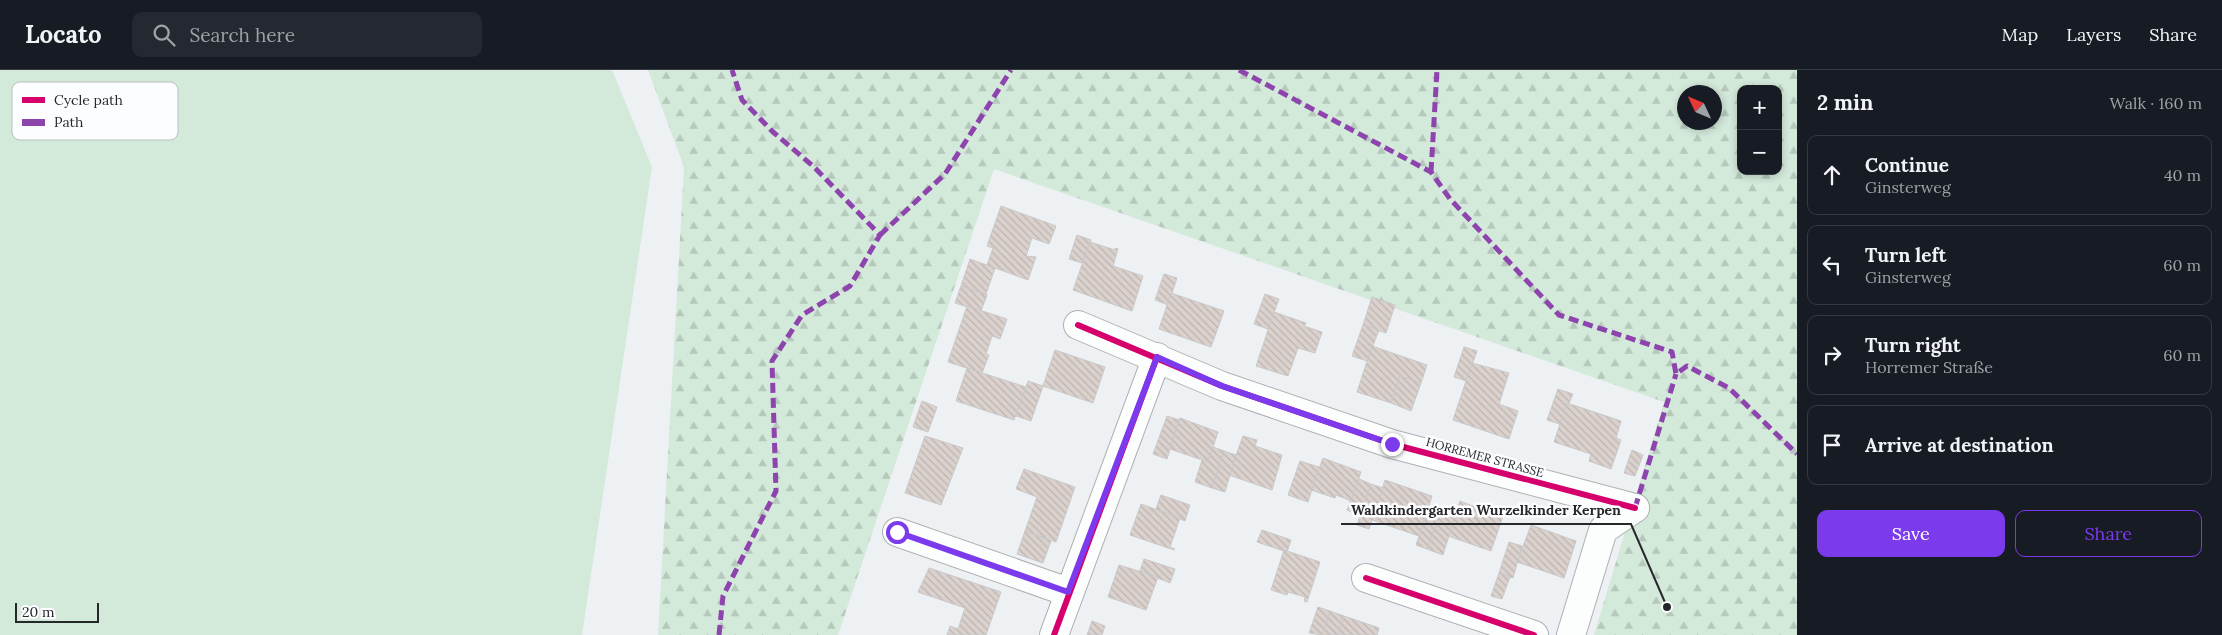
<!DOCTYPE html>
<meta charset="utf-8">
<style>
body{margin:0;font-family:Lora,serif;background:#242831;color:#f1f3f6}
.controls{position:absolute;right:15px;top:15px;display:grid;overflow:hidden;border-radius:10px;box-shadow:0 2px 8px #0003}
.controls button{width:45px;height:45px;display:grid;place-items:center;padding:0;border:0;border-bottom:1px solid #363941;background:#171b24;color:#f1f3f6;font:25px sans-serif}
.compass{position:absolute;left:1677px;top:15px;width:45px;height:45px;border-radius:50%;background:#171b24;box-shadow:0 2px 8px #0003;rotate:314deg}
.scale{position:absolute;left:15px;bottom:12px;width:84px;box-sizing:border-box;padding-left:5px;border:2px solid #25272a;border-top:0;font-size:14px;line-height:18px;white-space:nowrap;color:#25272a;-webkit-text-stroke:4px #fcfdff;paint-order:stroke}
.stop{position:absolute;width:15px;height:15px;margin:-11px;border:4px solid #7c3aed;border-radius:50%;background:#fff}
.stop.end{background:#7c3aed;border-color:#fff;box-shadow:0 1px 5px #0008}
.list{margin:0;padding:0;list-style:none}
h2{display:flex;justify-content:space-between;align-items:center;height:65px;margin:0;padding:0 20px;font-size:21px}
h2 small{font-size:16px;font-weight:400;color:#9ea1a6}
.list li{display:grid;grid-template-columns:32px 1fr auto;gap:15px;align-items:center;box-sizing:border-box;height:80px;margin:0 10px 10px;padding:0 10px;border:1px solid #363941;border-radius:10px}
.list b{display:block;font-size:19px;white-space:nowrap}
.list p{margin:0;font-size:16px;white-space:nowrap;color:#9ea1a6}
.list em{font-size:16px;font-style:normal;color:#9ea1a6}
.actions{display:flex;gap:10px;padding:15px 20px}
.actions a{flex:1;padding:11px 0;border:1px solid #7c3aed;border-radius:10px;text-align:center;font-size:18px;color:#7c3aed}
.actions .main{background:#7c3aed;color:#fff}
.icon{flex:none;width:28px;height:28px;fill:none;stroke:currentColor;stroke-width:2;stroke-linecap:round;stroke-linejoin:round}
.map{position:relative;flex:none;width:1797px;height:565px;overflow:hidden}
header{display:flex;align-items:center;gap:30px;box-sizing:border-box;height:70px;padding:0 25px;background:#171b24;border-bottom:1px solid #363941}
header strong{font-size:24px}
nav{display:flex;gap:28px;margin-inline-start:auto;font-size:18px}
.search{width:350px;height:45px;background:#242831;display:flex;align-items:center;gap:12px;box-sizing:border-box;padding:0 18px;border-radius:10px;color:#9ea1a6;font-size:19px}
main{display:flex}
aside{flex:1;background:#171b24}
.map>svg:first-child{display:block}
</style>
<header>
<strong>Locato</strong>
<div class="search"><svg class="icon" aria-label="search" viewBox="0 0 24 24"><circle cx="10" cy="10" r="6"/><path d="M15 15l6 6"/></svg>Search here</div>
<nav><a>Map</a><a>Layers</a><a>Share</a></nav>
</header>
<main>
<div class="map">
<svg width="1797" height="565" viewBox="0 0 1797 565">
<defs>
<pattern id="forest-firs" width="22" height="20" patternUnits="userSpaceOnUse" patternTransform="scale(1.25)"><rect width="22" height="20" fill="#d3e9da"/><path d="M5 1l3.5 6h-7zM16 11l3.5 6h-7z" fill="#b5c8bb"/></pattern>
<pattern id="building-back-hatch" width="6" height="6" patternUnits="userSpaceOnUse" patternTransform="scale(1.25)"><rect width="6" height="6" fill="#dbd2ce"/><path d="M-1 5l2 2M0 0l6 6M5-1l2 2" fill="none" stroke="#bcb4b1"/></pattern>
</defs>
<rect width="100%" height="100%" fill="#eef1f4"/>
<polygon fill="#d3e9da" points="0,0 612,0 652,97 582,565 0,565"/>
<path fill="url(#forest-firs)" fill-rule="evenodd" d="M648,0H1797V565H1594L1664,332L994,99L838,565H658L684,97ZM1741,19H1778V101H1741ZM1684,22H1714V52H1684Z"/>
<g fill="url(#building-back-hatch)" stroke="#c8c8c9">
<polygon points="1001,136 1056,156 1049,174 1032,168 1026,186 1036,187 1028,210 987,195 993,178 987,176"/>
<polygon points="1077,165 1091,170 1082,193 1069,189"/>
<polygon points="1090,172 1115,180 1115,178 1118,179 1113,196 1143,206 1132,241 1073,220"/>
<polygon points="970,189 995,198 986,224 961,216"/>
<polygon points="1164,204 1177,208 1168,235 1155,230"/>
<polygon points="961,216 987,225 981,241 955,233"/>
<polygon points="1171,223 1224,241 1211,277 1159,259"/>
<polygon points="1265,224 1279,229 1268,259 1254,254"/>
<polygon points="1372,227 1395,235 1386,263 1363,255"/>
<polygon points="967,236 1007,249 1000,269 992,266 986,284 989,285 982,303 948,292"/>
<polygon points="1274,242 1306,253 1304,256 1322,262 1315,283 1298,278 1288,306 1256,296"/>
<polygon points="1363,255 1379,260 1367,291 1352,286"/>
<polygon points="1372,276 1427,295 1421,313 1400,306 1391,333 1357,322"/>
<polygon points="1464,277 1477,281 1466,311 1454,307"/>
<polygon points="1055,280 1105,297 1093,333 1043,316"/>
<polygon points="1472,293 1509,303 1499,334 1518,341 1509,369 1453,350"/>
<polygon points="967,298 1026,317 1014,350 956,331"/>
<polygon points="1400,306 1421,313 1411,341 1391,333"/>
<polygon points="1028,311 1043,316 1031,351 1016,346"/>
<polygon points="1558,319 1573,324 1560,354 1547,350"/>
<polygon points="922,331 937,337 928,362 913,357"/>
<polygon points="1567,333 1621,351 1616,368 1621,370 1611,399 1589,391 1591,384 1554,372"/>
<polygon points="1167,346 1179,350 1167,389 1153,384"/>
<polygon points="1180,348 1218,362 1208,392 1170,379"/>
<polygon points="925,366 963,378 941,435 905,423"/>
<polygon points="1243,366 1257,370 1255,376 1282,385 1272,420 1229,405"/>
<polygon points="1213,377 1224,381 1212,418 1195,412 1202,390 1208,392"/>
<polygon points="1632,380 1643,385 1635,406 1624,403"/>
<polygon points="1224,381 1236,385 1225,422 1212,418"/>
<polygon points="1323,388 1361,402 1351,431 1336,425 1335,428 1311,420"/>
<polygon points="1300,391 1319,397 1308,432 1288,425"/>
<polygon points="1024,399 1075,417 1056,472 1025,461 1037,427 1016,419"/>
<polygon points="1359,409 1371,414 1360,445 1347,440"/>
<polygon points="1385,410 1432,426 1419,466 1372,450"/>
<polygon points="1371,414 1383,418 1369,459 1357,455"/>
<polygon points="1161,425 1190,435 1185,451 1156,439"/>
<polygon points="1460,431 1501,447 1503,446 1491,481 1448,466"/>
<polygon points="1141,434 1180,448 1170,477 1175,479 1174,480 1130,465"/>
<polygon points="1440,442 1455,446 1443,485 1427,479"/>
<polygon points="1427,443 1439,447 1427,479 1416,475"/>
<polygon points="1531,455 1576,471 1564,508 1517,492"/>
<polygon points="1262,460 1291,470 1287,482 1257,472"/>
<polygon points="1025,461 1051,471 1043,493 1017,484"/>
<polygon points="1509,472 1522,476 1513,508 1499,503"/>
<polygon points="1284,480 1320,492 1307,532 1304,531 1305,527 1288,522 1287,525 1271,520"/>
<polygon points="1144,489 1175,499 1170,513 1140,501"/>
<polygon points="1119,495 1158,507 1146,540 1108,527"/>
<polygon points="929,498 1001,522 986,565 947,565 950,556 958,559 965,538 918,522"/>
<polygon points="1499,503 1510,507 1502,529 1491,526"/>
<polygon points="1318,537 1330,541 1322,565 1309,563"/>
<polygon points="1330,541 1344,546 1338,565 1322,565"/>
<polygon points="1344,546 1379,558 1377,565 1338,565"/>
<polygon points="1092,551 1105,556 1102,565 1087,565"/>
</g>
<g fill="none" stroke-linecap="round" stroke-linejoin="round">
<g stroke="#aeb0b3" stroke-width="30">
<g id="minor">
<polyline points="1078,255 1222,316 1392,374 1635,438"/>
<polyline points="897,462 1068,522"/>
<polyline points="1366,508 1534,565"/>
<polyline points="1054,565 1157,287"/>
<polyline points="1571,565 1603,460 1635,438"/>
</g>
</g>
<use href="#minor" stroke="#fcfdfd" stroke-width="28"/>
<g stroke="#8e44ad" stroke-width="5" stroke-dasharray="10 5" stroke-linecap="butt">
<polyline points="1239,0 1431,102 1450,129 1559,245 1672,282 1676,304 1687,296 1729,318 1797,384"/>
<polyline points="1431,102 1437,0"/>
<polyline points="880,165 945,104 1011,0"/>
<polyline points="1635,438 1676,304"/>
<polyline points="719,565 723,526 776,421 772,291 802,245 850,216 880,165 814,97 773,62 742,30 732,0"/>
</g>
<g stroke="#fcfdff" stroke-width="9">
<g id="cycleway">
<polyline points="1078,255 1222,316 1392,374 1635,438"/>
<polyline points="1366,508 1534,565"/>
<polyline points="1054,565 1157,287"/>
</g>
</g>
<use href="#cycleway" stroke="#d6006c" stroke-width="6"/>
</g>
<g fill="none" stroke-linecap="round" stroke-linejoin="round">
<polyline stroke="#7c3aed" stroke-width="6" points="897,462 1068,522 1157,287 1222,316 1392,374"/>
</g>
<g text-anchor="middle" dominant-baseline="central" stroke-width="5" stroke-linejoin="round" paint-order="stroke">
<g font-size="12" fill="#25272a" stroke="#fcfdff">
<text transform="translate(1485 387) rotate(15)">HORREMER STRASSE</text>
</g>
</g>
<rect x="12" y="12" width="166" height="58" rx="8" fill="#fcfdff" stroke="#bcbdbf" stroke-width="1"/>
<rect x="22" y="27" width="23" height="6" fill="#d6006c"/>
<rect x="22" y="49" width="23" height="7" fill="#8e44ad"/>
<g font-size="14" fill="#25272a">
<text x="54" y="35">Cycle path</text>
<text x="54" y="57">Path</text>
</g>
<path fill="none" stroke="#25272a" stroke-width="2" d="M1667 537L1631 454H1341"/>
<circle fill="#25272a" stroke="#fcfdff" stroke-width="2" cx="1667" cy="537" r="5"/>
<g font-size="14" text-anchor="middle" font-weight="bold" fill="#25272a" stroke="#fcfdff" stroke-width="5" stroke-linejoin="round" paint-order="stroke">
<text x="1486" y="445">Waldkindergarten Wurzelkinder Kerpen</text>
</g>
</svg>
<div class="controls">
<button>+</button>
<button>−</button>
</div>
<svg class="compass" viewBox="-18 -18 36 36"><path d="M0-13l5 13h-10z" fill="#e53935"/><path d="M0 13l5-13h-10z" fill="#9ea1a6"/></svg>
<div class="scale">20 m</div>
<div class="stop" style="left:897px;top:462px"></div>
<div class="stop end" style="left:1392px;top:374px"></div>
</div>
<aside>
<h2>2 min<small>Walk · 160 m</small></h2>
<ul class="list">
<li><svg class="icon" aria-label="ahead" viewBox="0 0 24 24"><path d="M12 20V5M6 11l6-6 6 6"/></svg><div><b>Continue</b><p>Ginsterweg</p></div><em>40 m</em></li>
<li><svg class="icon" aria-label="left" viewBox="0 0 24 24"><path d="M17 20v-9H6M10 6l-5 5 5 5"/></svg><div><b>Turn left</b><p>Ginsterweg</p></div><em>60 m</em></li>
<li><svg class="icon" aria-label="right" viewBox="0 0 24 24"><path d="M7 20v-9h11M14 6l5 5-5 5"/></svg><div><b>Turn right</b><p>Horremer Straße</p></div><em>60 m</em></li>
<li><svg class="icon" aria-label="arrive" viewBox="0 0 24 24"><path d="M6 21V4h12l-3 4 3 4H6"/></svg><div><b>Arrive at destination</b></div></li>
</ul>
<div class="actions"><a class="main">Save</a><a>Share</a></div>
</aside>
</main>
